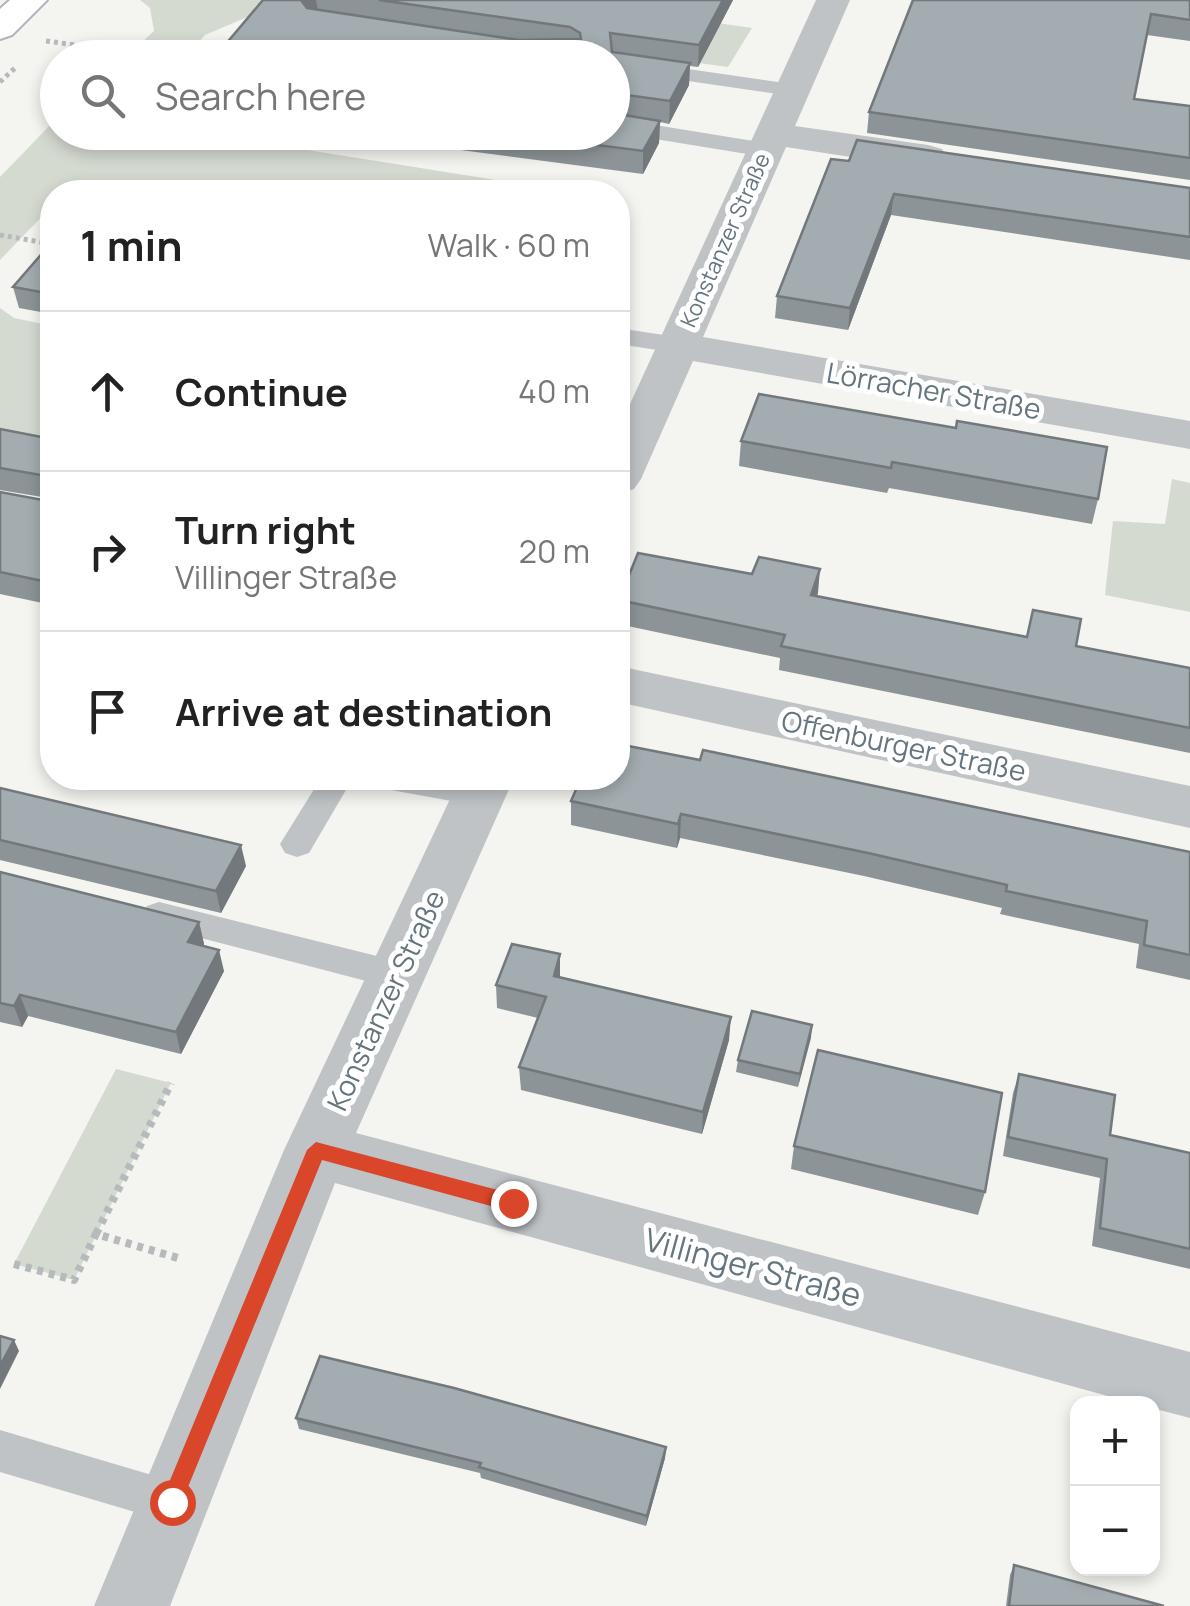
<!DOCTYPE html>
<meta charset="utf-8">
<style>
body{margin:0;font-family:Manrope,sans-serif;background:#f2f2f2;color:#222}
.controls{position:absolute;right:30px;bottom:30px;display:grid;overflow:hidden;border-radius:20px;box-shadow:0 5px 15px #0003}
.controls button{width:90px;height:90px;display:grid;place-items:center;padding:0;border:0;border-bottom:2px solid #e0e0e0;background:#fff;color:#222;font:50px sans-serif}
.stop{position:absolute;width:30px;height:30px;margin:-22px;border:8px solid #da462a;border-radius:50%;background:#fff}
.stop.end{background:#da462a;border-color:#fff;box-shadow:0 2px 10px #0008}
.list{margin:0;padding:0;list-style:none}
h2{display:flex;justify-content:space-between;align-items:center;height:130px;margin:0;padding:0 40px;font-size:42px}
h2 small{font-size:32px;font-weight:400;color:#767676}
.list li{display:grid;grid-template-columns:65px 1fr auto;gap:30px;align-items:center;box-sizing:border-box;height:160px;padding:0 40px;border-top:2px solid #e0e0e0}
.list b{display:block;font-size:38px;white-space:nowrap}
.list p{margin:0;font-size:32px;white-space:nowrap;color:#767676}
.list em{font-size:32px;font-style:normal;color:#767676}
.icon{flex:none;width:55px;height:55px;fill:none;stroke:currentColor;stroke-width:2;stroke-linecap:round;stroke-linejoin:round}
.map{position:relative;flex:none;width:1190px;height:1606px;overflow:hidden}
.search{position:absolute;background:#fff;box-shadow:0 5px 15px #0003;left:40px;top:40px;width:590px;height:110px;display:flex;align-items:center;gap:25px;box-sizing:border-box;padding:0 35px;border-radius:55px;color:#767676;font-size:38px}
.panel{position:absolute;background:#fff;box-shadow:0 5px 15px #0003;left:40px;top:180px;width:590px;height:610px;border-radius:40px}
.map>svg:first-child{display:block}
</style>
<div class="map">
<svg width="1190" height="1606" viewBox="0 0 1190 1606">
<rect width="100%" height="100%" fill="#f4f4f0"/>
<g fill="#d5dad1">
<polygon points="140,0 559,0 752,28 728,67 275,5 205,35 185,57 125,58 154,31 150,8"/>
<polygon points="57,118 58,132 201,133 571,192 52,192 52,206 0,260 0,177"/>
<polygon points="0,308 14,318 52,326 52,460 0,450"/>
<polygon points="1172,479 1190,483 1190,612 1105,595 1113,521 1165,524"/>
<polygon points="116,1069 171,1083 74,1280 14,1264"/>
</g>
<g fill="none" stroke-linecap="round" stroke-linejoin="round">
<g stroke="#afb5b8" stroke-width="4">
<polygon id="secondary" points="10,0 47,0 12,35 0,39 0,9"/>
</g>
<g stroke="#b7babc" stroke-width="5" stroke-dasharray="4 4" stroke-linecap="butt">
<polyline points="46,41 173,58"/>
<polyline points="0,82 16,67"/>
<polyline points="0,235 52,244"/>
</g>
<g stroke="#b7babc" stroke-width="8" stroke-dasharray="6 6" stroke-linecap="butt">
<polyline points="96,1234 171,1083"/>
<polyline points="14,1264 74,1280 96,1234 178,1258"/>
</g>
<g fill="#bfc3c6" fill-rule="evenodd">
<polygon points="612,58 792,84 803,90 792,96 612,70"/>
<polygon points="612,118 765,143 776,150 765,157 612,132"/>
<polygon points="618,328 677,337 690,345 677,353 618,344"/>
<polygon points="321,778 353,778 309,853 297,857 285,853 280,844"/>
<polygon points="375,778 454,778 490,786 495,794 490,802 479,806 391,790 380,786"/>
<polygon points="159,902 397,961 409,965 415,975 409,985 397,989 147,924 142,915 147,906"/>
<polygon points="0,1430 172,1481 187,1487 194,1502 187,1517 172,1523 0,1472"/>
</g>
<g fill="#bfc3c6" fill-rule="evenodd">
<polygon points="816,0 850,0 795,126 928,145 942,149 947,157 942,165 928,169 786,147 703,337 1190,421 1190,449 693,361 641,479 634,489 618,494 618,430"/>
<polygon points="618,666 1190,786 1190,828 618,702"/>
<polygon points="460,778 514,778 356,1133 1190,1352 1190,1418 1152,1408 1152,1404 1137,1404 335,1183 170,1606 94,1606 284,1150"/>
</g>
<use href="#secondary" fill="#fff" fill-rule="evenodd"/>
</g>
<g fill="#8c9497">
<polygon points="263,0 733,0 698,67 690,66 689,85 669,124 660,122 659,143 643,174 324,132 612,132 612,58 214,58"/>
<polygon points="1190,0 1190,41 1147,35 1134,99 1190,106 1190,180 867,133 869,112"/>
<polygon points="849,161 1190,188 1190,260 891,215 848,330 775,318 777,296"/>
<polygon points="52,242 52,314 19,308 13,287"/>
<polygon points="759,394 1098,499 1092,524 889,488 887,493 739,466 741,441"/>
<polygon points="0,429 52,439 52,605 0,594 0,492 48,501 48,498 0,490"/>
<polygon points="818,593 816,596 1190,668 1190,753 779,670 780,658 618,624 619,600"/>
<polygon points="700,760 1190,852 1190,980 1136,968 1139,944 1000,914 1002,908 864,876 680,838 677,848 571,825 571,801"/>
<polygon points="0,788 246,866 221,913 0,860"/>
<polygon points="0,872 199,922 204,944 203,946 224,971 181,1054 28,1016 22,1027 0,1022"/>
<polygon points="560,978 729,1040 702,1134 521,1090 519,1067 538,1018 497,1008 496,985"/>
<polygon points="812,1025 798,1087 736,1072 738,1060"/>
<polygon points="1019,1074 1110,1135 1190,1153 1190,1269 1092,1246 1100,1178 1003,1156 1013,1093"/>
<polygon points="794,1146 985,1192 978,1215 791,1169"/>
<polygon points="296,1418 666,1447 665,1458 646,1526 481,1478 480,1473 299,1429"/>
<polygon points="1014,1565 1164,1606 1006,1606 1010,1575"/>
</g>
<g fill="#72787b">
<polygon points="301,0 316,0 318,12 309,14"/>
<polygon points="723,0 733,0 698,67 699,45"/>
<polygon points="690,63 689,85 669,124 670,101"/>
<polygon points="660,121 659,143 643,174 643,151"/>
<polygon points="894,194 891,215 848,330 850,308"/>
<polygon points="820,569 818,593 809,619 811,595"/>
<polygon points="681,814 680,838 677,848 678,824"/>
<polygon points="241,845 246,866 221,913 216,891"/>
<polygon points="199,922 204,944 194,964 188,942"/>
<polygon points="219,950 224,971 181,1054 176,1032"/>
<polygon points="560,954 560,978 554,976"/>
<polygon points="20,995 28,1016 22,1027 14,1006"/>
<polygon points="731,1017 729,1040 702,1134 703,1112"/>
<polygon points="812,1025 811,1038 798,1087 800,1074"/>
<polygon points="14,1340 19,1351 0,1389 0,1366"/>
<polygon points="666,1447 665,1458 646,1526 647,1516"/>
</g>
<g fill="#a3acb0" stroke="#72787b" stroke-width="2.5">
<polygon points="263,0 301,0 307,8 519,40 581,39 580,33 570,27 379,0 723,0 699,45 610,33 612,52 690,63 670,101 612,93 612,58 214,58"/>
<polygon points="913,0 1190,0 1190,20 1151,14 1134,99 1190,106 1190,158 869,112"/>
<polygon points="612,113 660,121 643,151 496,132 612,132"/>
<polygon points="857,140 1190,188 1190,237 894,194 850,308 777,296 831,159 849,161"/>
<polygon points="52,242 52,294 13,287"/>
<polygon points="759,394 956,428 957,421 1107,447 1098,499 892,462 891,468 741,441"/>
<polygon points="0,429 52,439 52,583 0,572 0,492 48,501 47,476 0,468"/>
<polygon points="638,553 752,574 759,557 820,569 811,595 1027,637 1033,610 1081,619 1076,646 1190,668 1190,728 781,646 785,635 619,600"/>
<polygon points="618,744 700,760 703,750 1190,852 1190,955 1144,945 1147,921 1006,891 1007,885 868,853 681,814 678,824 571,801 581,778 618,778"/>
<polygon points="0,788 241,845 216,891 0,840"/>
<polygon points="0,872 199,922 188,942 219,950 176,1032 20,995 14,1006 0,1003"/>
<polygon points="512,944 560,954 554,976 731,1017 703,1112 519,1067 546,997 496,985"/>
<polygon points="752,1011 812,1025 800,1074 738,1060"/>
<polygon points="818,1050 1002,1093 985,1192 794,1146"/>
<polygon points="1019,1074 1115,1095 1110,1135 1190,1153 1190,1249 1100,1228 1107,1159 1008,1137"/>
<polygon points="0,1336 14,1340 0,1366"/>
<polygon points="320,1356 454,1388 666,1447 647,1516 479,1467 481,1463 296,1418"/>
<polygon points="1014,1565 1164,1606 1009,1606"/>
</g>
<polygon fill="#da462a" points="316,1142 513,1194 523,1203 513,1212 322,1160 179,1509 172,1512 164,1509 161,1502 307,1150"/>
<g text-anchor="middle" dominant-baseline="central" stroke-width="10" stroke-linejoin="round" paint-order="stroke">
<g font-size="22" fill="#64757f" stroke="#fff">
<text transform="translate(725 240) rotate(-66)">Konstanzer Straße</text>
</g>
<g font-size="28" fill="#64757f" stroke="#fff">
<text transform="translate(934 390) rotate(10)">Lörracher Straße</text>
<text transform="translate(904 745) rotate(12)">Offenburger Straße</text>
<text transform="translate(385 1000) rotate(-65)">Konstanzer Straße</text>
</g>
<g font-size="32" fill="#64757f" stroke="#fff">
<text transform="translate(753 1267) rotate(15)">Villinger Straße</text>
</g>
</g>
</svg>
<div class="controls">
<button>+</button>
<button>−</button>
</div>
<div class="stop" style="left:172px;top:1502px"></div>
<div class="stop end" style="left:513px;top:1203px"></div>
<div class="search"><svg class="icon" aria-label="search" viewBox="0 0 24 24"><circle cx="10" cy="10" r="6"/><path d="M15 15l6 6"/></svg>Search here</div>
<section class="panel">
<h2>1 min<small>Walk · 60 m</small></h2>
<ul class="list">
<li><svg class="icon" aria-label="ahead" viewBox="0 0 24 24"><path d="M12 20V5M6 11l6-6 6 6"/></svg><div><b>Continue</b></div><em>40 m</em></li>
<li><svg class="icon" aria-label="right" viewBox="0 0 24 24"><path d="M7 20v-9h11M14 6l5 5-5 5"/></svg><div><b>Turn right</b><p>Villinger Straße</p></div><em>20 m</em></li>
<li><svg class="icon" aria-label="arrive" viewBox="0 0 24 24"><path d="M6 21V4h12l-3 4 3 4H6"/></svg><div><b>Arrive at destination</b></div></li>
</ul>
</section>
</div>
